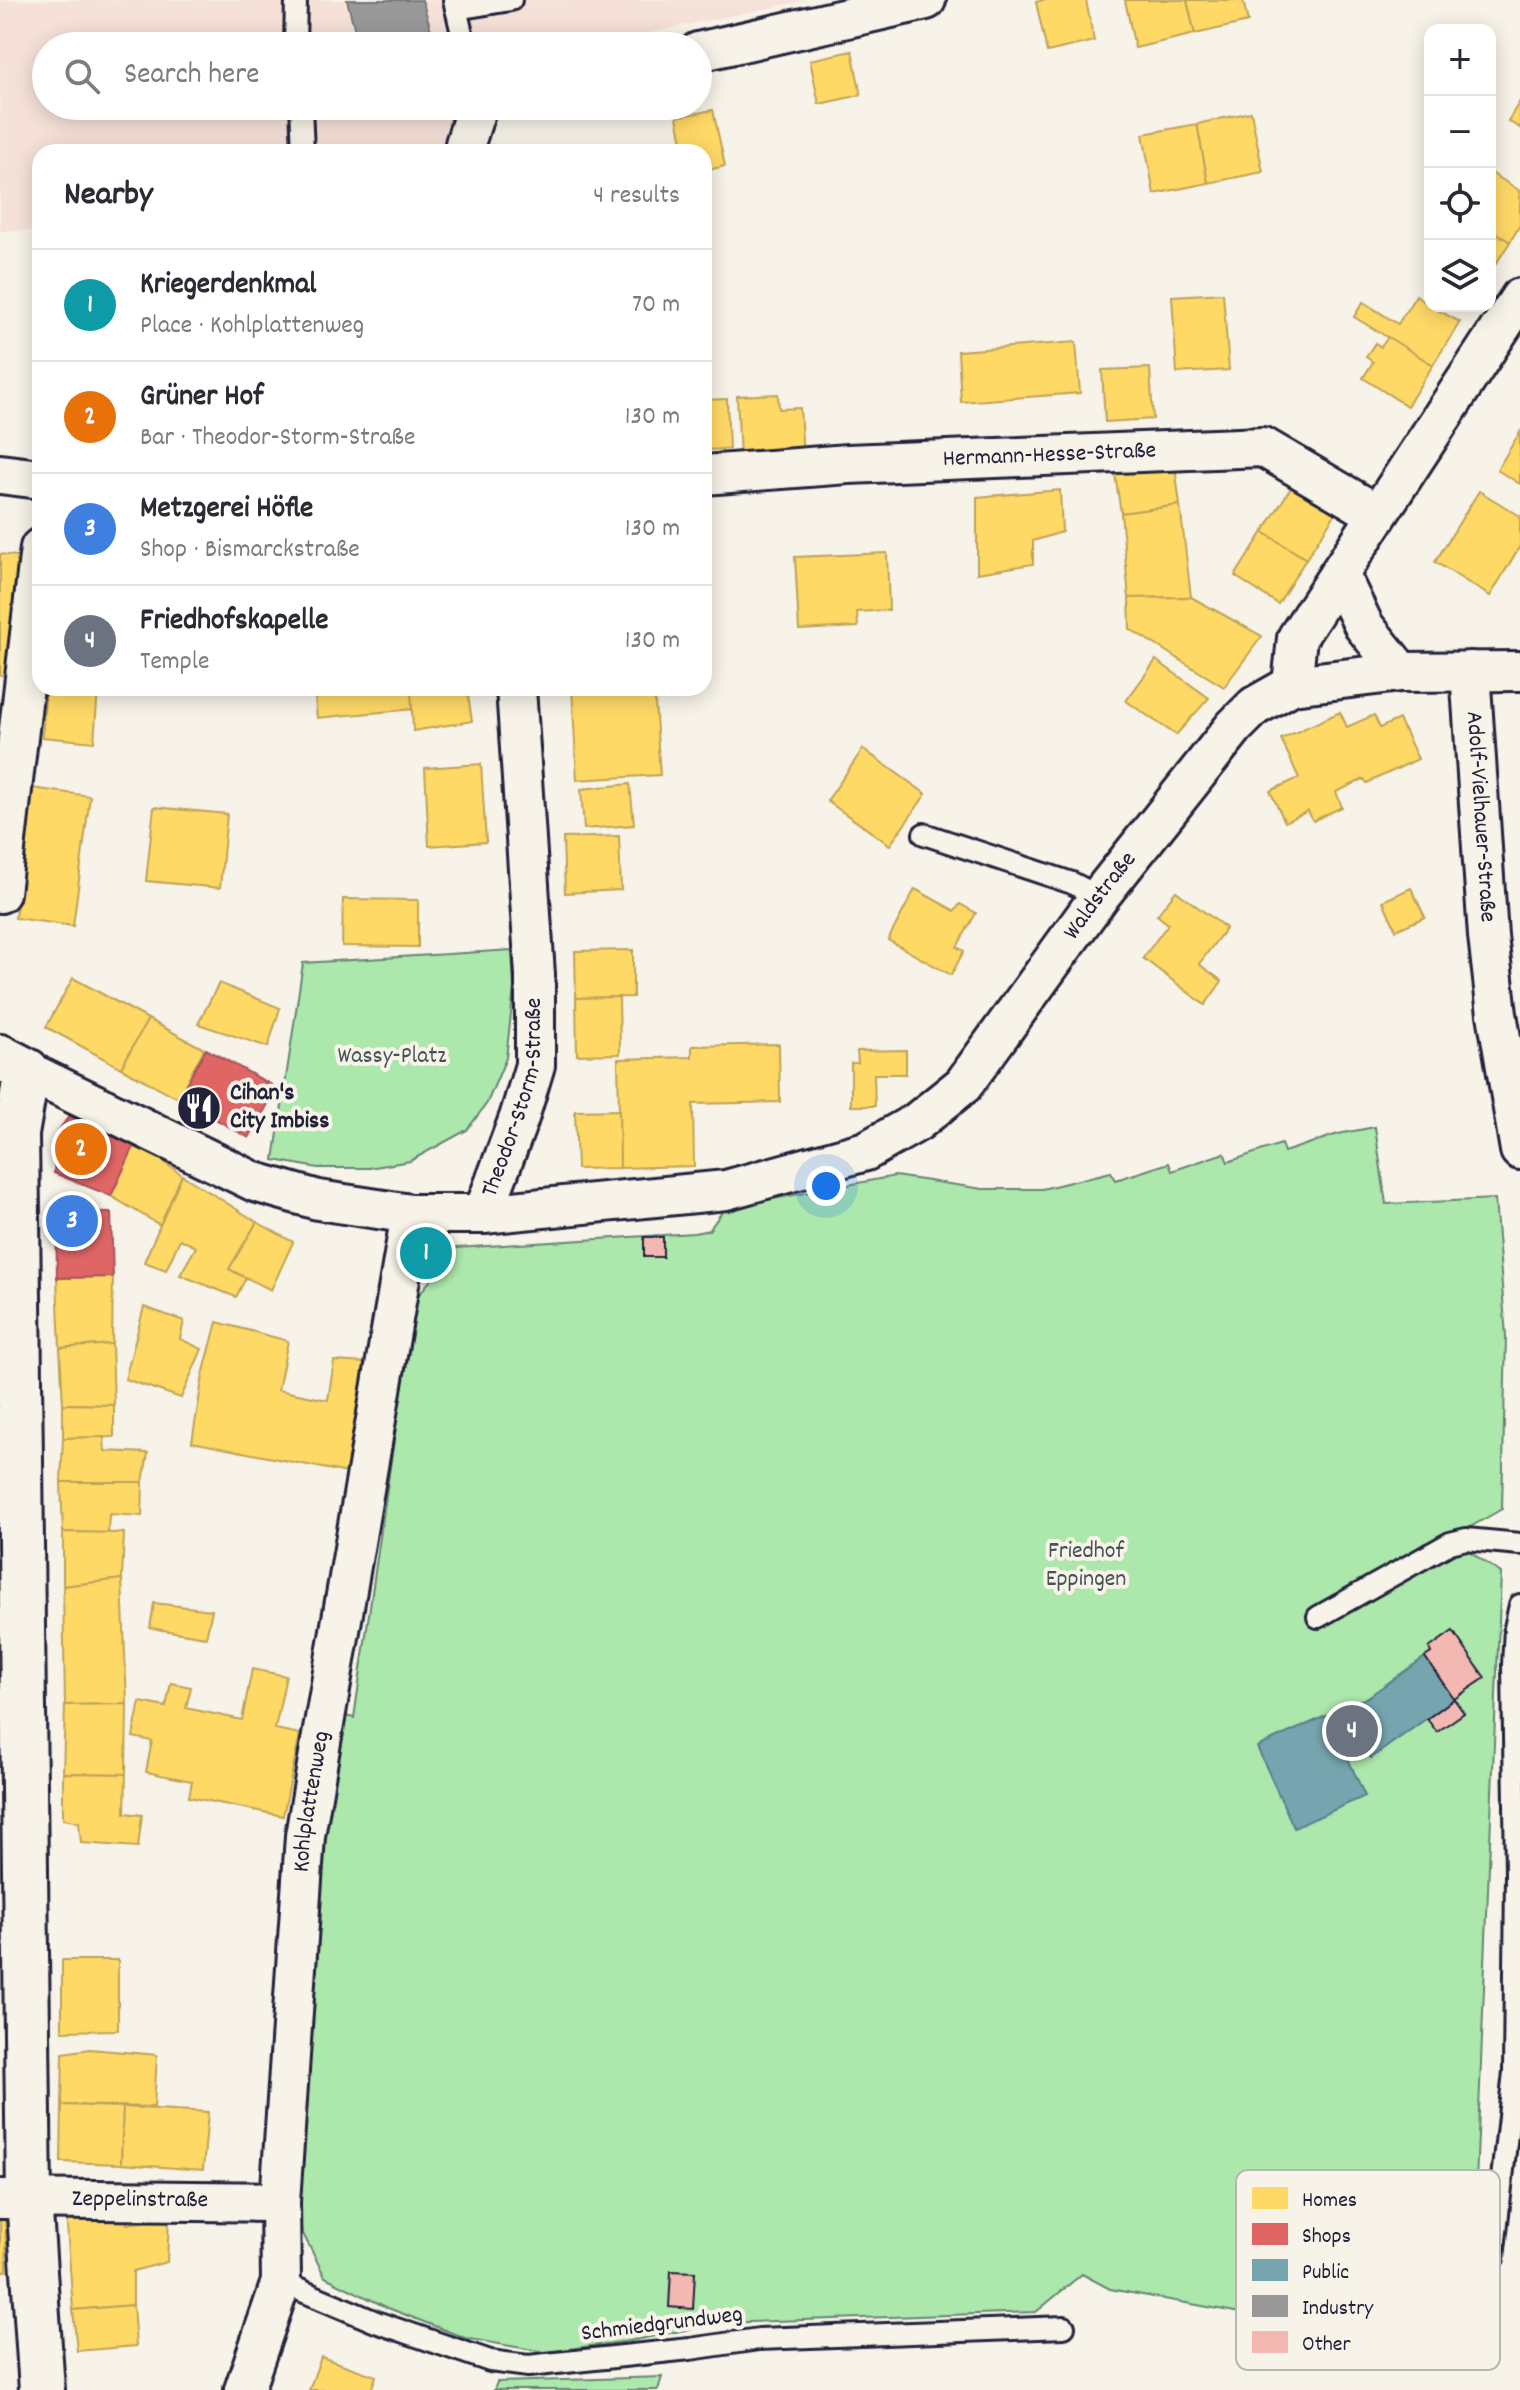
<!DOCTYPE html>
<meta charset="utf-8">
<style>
body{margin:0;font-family:Dekko,sans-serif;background:#f7f7f7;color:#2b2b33}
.controls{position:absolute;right:24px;top:24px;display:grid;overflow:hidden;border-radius:16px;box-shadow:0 4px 20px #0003}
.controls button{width:72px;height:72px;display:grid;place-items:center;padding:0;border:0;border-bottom:2px solid #e1e1e2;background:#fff;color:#2b2b33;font:40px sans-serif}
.you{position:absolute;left:826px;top:1186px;width:28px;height:28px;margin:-20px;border:6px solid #fff;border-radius:50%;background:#1a73e8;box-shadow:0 0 0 12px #1a73e833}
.badge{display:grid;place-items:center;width:52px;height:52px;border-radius:50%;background:#d93025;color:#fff;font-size:26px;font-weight:700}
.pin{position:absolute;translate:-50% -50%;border:4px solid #fff;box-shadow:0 2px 8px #0006}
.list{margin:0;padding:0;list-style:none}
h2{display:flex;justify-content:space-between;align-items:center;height:104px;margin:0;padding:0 32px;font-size:34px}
h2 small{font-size:26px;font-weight:400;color:#7c7c81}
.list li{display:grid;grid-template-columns:52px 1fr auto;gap:24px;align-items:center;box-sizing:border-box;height:112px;padding:0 32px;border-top:2px solid #e1e1e2}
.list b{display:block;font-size:30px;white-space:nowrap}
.list p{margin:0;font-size:26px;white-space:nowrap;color:#7c7c81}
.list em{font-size:26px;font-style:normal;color:#7c7c81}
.icon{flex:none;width:44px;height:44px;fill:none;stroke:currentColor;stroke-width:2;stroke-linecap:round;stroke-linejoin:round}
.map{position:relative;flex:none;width:1520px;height:2390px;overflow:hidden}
.search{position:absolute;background:#fff;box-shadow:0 4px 20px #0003;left:32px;top:32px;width:680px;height:88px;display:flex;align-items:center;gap:20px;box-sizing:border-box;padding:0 28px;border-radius:44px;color:#7c7c81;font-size:30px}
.panel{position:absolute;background:#fff;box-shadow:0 4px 20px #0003;left:32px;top:144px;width:680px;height:552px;border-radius:24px}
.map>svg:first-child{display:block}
</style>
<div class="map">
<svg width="1520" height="2390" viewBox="0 0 1520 2390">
<rect width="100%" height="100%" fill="#f7f3e8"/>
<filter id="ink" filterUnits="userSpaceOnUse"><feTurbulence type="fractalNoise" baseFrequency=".0125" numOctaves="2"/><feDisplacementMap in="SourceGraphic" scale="16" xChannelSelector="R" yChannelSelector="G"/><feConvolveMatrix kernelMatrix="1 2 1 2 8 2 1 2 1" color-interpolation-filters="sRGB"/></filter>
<g filter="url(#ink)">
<polygon fill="#f6e1d8" points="0,0 807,0 585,46 46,46 46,106 449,106 453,152 40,152 40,230 0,231"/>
<g fill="#ace7ac" stroke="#678474" stroke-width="2">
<polygon points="512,950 514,988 506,1058 487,1103 467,1130 410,1161 369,1168 318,1168 274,1160 303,963"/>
<polygon points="1375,1127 1386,1204 1495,1199 1506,1336 1502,1509 1465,1530 1466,1549 1501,1573 1469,2355 1110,2289 1082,2274 1036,2312 720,2323 630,2341 545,2352 465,2338 388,2308 325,2277 295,2218 320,1821 341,1715 354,1718 414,1301 456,1248 694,1233 709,1230 725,1208 895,1176 983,1189 1042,1189 1111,1172 1116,1180 1169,1163 1172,1171 1224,1153 1228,1162 1281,1144 1284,1152 1338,1134"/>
<polygon points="662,2377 658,2390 494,2390 497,2382"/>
</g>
<g fill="#ffd966" stroke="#bda259" stroke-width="2">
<polygon points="1043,0 1086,0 1094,41 1047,52 1036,2"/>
<polygon points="1125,0 1187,0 1195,34 1135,48"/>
<polygon points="1187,0 1243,0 1248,22 1195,34"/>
<polygon points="852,51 861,95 819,104 810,60"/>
<polygon points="1520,101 1520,128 1508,121"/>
<polygon points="713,110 725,166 704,171 704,152 684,152 677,117"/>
<polygon points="1251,112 1263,172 1208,183 1197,124"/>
<polygon points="1197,124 1208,183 1154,194 1143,134"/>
<polygon points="1490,172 1520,191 1520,225 1510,242 1490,229"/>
<polygon points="1490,229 1510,242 1490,273"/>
<polygon points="1223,293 1229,370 1177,373 1172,296"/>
<polygon points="1416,295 1430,306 1460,322 1433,365 1354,317 1363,302 1398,324"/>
<polygon points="1388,337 1433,365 1407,406 1363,378 1373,362 1366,357 1375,343 1381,347"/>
<polygon points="1076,342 1080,393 961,402 958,351"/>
<polygon points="1150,368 1153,419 1105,422 1102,370"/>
<polygon points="778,394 779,409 800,408 803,455 740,458 737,396"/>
<polygon points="727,399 729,449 704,450 704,400"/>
<polygon points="1520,432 1520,484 1497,470"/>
<polygon points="1175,466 1180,505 1121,513 1115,474"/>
<polygon points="1295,481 1339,508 1306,559 1263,532"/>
<polygon points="1060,490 1062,532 1033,541 1033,564 977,573 977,497"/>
<polygon points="1479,491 1520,516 1520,546 1490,596 1435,562"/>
<polygon points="1180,505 1191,597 1129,598 1121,513"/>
<polygon points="1263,532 1306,559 1278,604 1235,576"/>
<polygon points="887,553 889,610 857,612 858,627 799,630 795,557"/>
<polygon points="0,554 25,557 7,676 0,675"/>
<polygon points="1191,597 1262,636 1224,687 1130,629 1129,598"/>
<polygon points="1156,660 1209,698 1176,735 1126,701"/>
<polygon points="46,688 98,689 94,742 42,737"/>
<polygon points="314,688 411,688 413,709 317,718"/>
<polygon points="411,688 467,688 472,721 413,731"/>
<polygon points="572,688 654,688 660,775 577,780"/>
<polygon points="1340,712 1347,727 1374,715 1380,728 1399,719 1418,759 1367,783 1364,779 1336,792 1342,807 1313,821 1308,811 1285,822 1270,791 1299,778 1281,739"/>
<polygon points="863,749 926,794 890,845 827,801"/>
<polygon points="481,764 486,842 429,846 425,768"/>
<polygon points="630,784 634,825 584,829 581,789"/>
<polygon points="32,788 90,796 73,926 15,918"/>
<polygon points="154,807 227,814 220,888 146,881"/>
<polygon points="619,836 621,890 565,893 563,838"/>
<polygon points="1411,888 1425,917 1396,930 1383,901"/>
<polygon points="915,889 955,911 960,904 976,913 957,947 964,951 951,975 888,940"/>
<polygon points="1176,891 1226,928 1199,964 1222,981 1205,1005 1143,958 1168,924 1157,915"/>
<polygon points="343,899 418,900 418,947 342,946"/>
<polygon points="633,950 633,997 576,998 575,951"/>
<polygon points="73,978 148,1019 121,1068 46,1027"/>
<polygon points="219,983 280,1008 268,1047 198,1024"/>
<polygon points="619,997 620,1054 577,1055 576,998"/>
<polygon points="148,1019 204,1049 178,1098 121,1068"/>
<polygon points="779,1044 780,1102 693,1104 694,1166 620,1168 618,1059 692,1057 692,1046"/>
<polygon points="906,1050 906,1074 874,1074 875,1106 851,1106 851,1063 858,1063 857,1051"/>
<polygon points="619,1110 620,1168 577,1169 575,1111"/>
<polygon points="136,1142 182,1175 160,1225 111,1196"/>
<polygon points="182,1175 257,1222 229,1269 246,1278 236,1297 180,1275 196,1247 180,1239 166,1270 144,1262"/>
<polygon points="257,1222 293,1242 271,1290 229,1269"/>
<polygon points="113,1277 112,1344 60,1348 57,1278"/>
<polygon points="144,1307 184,1321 180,1339 202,1349 181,1398 125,1379"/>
<polygon points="217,1322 288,1341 278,1390 328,1400 334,1361 366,1363 348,1473 192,1442 203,1375"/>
<polygon points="112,1344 114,1405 63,1404 60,1348"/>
<polygon points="63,1404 114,1405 114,1437 63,1438"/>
<polygon points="104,1437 105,1451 148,1453 143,1482 61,1482 63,1438"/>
<polygon points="61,1482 143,1482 142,1516 109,1514 108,1533 63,1532"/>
<polygon points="63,1532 124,1533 122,1579 63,1586"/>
<polygon points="122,1579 127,1704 65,1705 63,1586"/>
<polygon points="154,1603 212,1610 206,1637 150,1628"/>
<polygon points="252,1669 286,1676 275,1729 300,1734 283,1816 189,1797 192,1781 146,1772 152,1741 133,1737 140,1702 166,1707 171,1683 191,1687 186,1708 242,1720"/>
<polygon points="127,1704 126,1774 63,1773 65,1705"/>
<polygon points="63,1773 126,1774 125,1813 142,1815 138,1847 81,1843 79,1822 63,1819"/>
<polygon points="62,1960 118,1960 118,2030 62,2031"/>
<polygon points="90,2049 157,2055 154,2107 62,2105 63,2053"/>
<polygon points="62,2105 123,2107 121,2164 61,2162"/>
<polygon points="123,2107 208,2112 203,2170 121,2164"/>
<polygon points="0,2211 5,2211 7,2271 0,2271"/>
<polygon points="66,2211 123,2211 127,2224 169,2219 167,2262 133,2271 133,2305 73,2310"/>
<polygon points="133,2305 136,2346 77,2351 73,2310"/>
<polygon points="321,2357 376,2376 371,2390 309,2390"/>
</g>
<g fill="#e06666" stroke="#a75259" stroke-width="2">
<polygon points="206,1049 277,1088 249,1138 178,1098"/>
<polygon points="69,1116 136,1142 111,1196 54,1173 56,1134"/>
<polygon points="56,1212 111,1213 113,1277 57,1278"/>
</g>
<polygon fill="#76a5af" stroke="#5d7e8c" stroke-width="2" points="1425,1657 1454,1699 1371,1758 1360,1743 1344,1750 1365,1796 1294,1828 1257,1747 1368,1697"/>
<polygon fill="#999" stroke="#75757d" stroke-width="2" points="347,0 422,0 432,33 372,46 359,46"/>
<g fill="#f4b8b3" stroke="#22223b" stroke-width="2">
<rect x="644" y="1237" width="19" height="20"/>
<polygon points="1453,1631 1485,1678 1454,1699 1425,1657 1431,1653 1429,1648"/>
<polygon points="1454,1699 1464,1713 1437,1732 1427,1719"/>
<polygon points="671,2271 695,2272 693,2309 669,2307"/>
</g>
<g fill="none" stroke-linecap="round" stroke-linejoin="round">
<g stroke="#22223b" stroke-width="26">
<g id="lane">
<polyline points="454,0 465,46"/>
<polyline points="456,9 511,0"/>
<polyline points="295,46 296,0"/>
<polyline points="301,106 303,152"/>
<polyline points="924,834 1072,883 1099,897"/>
<polyline points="1318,1617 1450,1543 1466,1539 1520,1544"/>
<polyline points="1493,2258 1514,2072 1516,1874 1513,1665 1515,1628 1520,1605"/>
<polyline points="281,2282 376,2322 490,2361 528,2366 690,2349 759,2339 1064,2327"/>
</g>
</g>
<g stroke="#22223b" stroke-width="44">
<g id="street">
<polyline points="698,52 926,0"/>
<polyline points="465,152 465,144 477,106"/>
<polyline points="0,474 40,479"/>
<path id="s1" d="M704,475L848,464L1263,447L1377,514"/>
<polyline points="1339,574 1364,626 1401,672"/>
<path id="s2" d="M1470,671L1488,936L1497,1014L1520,1150"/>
<polyline points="1292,685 1297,638 1520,298"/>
<polyline points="0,893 40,548"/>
<path id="s3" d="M27,1071L255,1182L318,1200L411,1214H483L726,1190L866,1151L917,1122L963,1085L1099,897L1234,727L1255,706L1292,685L1401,672L1520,671"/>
<path id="s4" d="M483,1214L519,1118L535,1065V975L516,688"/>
<path id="s5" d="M0,2199L280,2202"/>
<path id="s6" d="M244,2390L281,2282L280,2202L305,1836L411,1214"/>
</g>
</g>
<g stroke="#22223b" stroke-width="50">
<polyline id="secondary" points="0,1057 27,1071 16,1134 29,2198 42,2390"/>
</g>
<use href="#lane" stroke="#f7f3e8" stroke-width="20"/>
<use href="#street" stroke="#f7f3e8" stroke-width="38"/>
<use href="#secondary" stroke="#f7f3e8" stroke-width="44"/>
</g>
</g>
<defs>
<g id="restaurant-disc" transform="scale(2.3)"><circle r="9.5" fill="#22223b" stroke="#f7f3e8"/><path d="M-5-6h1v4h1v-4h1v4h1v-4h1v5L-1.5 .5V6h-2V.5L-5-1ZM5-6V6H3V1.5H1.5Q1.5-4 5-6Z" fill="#fff"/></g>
</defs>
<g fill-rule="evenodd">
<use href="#restaurant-disc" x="199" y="1108"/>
</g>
<g text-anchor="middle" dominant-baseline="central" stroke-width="8" stroke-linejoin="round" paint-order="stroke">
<g font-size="24" fill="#22223b" stroke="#f7f3e8">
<text stroke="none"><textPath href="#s1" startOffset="346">Hermann-Hesse-Straße</textPath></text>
<text stroke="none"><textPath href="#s2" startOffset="146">Adolf-Vielhauer-Straße</textPath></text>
<text stroke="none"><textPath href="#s3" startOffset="1226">Waldstraße</textPath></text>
<text stroke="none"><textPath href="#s4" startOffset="122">Theodor-Storm-Straße</textPath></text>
<text stroke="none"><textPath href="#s6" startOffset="596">Kohlplattenweg</textPath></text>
<text stroke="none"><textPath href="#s5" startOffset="140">Zeppelinstraße</textPath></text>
<text transform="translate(662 2325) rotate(-7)">Schmiedgrundweg</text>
</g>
<g font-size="24" fill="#445357" stroke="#f7f3e8">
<text x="392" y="1057">Wassy-Platz</text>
<text x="1086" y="1552">Friedhof<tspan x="1086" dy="28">Eppingen</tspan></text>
</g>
<g font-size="24" font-weight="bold" fill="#22223b" stroke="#f7f3e8" text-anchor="start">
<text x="230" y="1094">Cihan's<tspan x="230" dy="28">City Imbiss</tspan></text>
</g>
</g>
<rect x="1236" y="2170" width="264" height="200" rx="12" fill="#f7f3e8" stroke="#b7b4b4" stroke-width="2"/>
<rect x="1252" y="2187" width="36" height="22" fill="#ffd966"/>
<rect x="1252" y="2223" width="36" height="22" fill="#e06666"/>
<rect x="1252" y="2259" width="36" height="22" fill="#76a5af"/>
<rect x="1252" y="2295" width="36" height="22" fill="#999"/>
<rect x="1252" y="2331" width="36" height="22" fill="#f4b8b3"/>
<g font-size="22" fill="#22223b">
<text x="1302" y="2206">Homes</text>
<text x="1302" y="2242">Shops</text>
<text x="1302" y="2278">Public</text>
<text x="1302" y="2314">Industry</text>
<text x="1302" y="2350">Other</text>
</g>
</svg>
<div class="controls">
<button>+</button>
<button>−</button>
<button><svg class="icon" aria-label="locate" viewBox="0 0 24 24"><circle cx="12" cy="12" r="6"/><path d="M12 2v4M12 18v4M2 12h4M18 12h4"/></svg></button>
<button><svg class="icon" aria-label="layers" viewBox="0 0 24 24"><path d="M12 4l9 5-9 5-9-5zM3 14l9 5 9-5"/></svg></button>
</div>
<div class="you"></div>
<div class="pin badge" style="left:426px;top:1253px;background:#0f9aa8">1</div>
<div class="pin badge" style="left:81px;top:1149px;background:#e8710a">2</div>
<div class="pin badge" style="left:72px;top:1221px;background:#3f7fe0">3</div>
<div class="pin badge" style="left:1352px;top:1731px;background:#6b7280">4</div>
<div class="search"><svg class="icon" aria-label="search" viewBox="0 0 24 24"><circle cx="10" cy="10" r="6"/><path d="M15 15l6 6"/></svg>Search here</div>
<section class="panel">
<h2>Nearby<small>4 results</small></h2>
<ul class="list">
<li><span class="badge" style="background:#0f9aa8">1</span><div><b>Kriegerdenkmal</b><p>Place · Kohlplattenweg</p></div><em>70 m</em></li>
<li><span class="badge" style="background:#e8710a">2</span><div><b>Grüner Hof</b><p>Bar · Theodor-Storm-Straße</p></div><em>130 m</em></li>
<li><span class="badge" style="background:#3f7fe0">3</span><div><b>Metzgerei Höfle</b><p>Shop · Bismarckstraße</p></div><em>130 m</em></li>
<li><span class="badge" style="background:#6b7280">4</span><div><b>Friedhofskapelle</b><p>Temple</p></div><em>130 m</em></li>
</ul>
</section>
</div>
